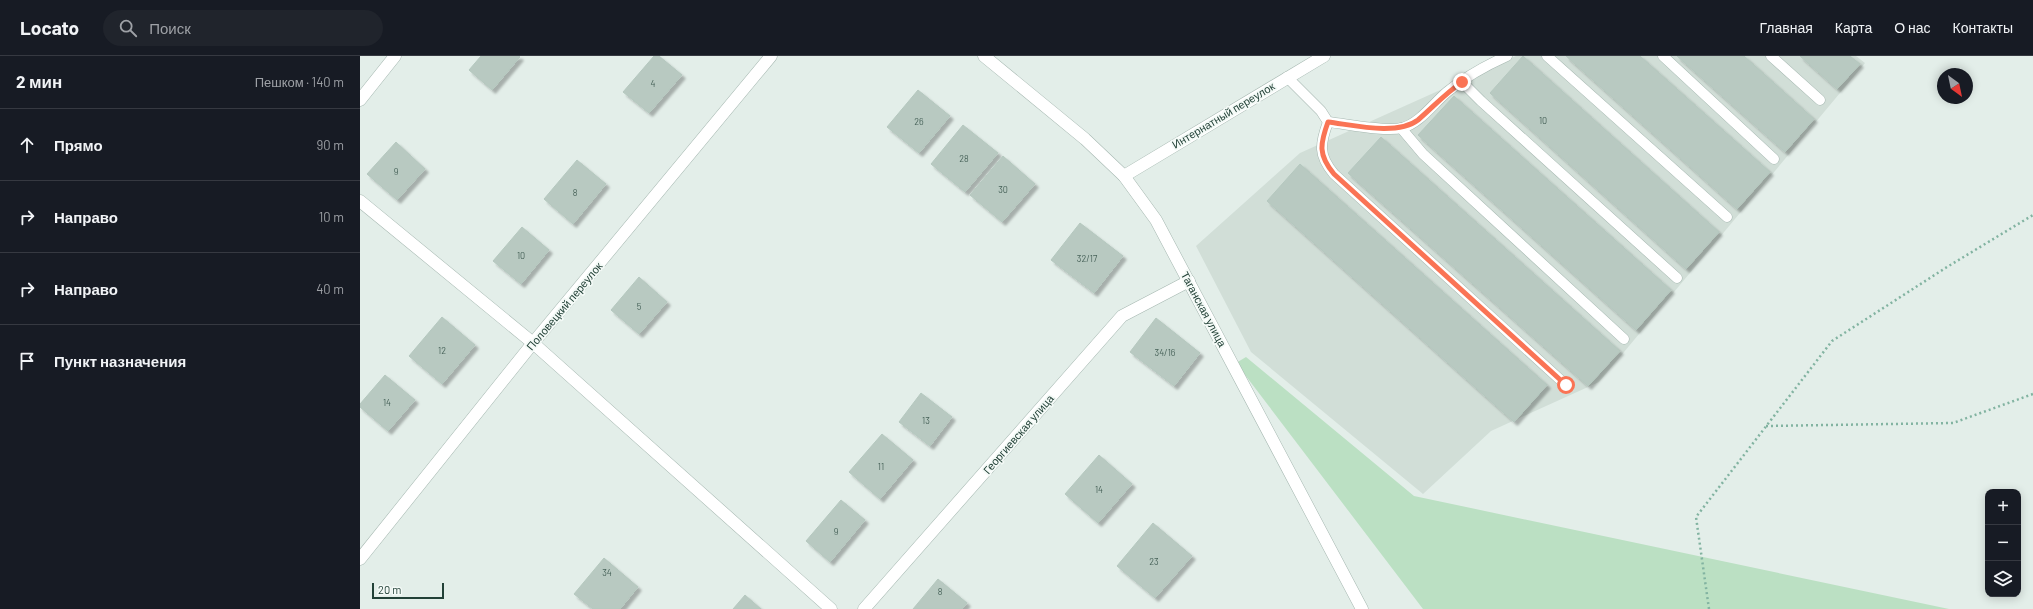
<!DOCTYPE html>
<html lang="ru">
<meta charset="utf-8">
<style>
body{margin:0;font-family:Barlow,sans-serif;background:#20242c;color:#f1f3f6}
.controls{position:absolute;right:12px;bottom:12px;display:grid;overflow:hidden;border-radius:8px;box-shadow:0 2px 10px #0003}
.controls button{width:36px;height:36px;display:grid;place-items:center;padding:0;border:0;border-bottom:1px solid #363941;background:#171b24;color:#f1f3f6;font:20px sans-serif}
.compass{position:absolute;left:1577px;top:12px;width:36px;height:36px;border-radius:50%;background:#171b24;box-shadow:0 2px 10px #0003;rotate:147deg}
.scale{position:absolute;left:12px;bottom:10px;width:72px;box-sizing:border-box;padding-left:4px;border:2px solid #224137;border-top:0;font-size:11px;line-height:14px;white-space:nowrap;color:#224137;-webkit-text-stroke:3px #f4faf7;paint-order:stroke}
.stop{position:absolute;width:12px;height:12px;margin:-9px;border:3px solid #fa7455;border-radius:50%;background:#fff}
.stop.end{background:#fa7455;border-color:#fff;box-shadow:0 1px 4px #0008}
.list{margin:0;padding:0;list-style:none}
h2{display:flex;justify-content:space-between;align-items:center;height:52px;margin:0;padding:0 16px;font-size:17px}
h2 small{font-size:13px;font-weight:400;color:#9ea1a6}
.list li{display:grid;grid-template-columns:26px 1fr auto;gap:12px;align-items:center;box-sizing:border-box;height:72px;padding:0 16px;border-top:1px solid #363941}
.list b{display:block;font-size:15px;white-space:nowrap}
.list em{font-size:13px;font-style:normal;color:#9ea1a6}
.icon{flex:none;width:22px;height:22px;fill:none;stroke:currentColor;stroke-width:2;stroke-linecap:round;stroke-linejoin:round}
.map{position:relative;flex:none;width:1673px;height:553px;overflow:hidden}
header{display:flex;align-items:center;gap:24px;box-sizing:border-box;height:56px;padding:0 20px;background:#171b24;border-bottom:1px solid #363941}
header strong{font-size:19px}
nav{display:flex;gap:22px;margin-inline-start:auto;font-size:14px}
.search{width:280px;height:36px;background:#20242c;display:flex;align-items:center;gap:10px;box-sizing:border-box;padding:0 14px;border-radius:22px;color:#9ea1a6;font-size:15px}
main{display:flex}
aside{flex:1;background:#171b24}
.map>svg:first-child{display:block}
</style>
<header>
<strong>Locato</strong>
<div class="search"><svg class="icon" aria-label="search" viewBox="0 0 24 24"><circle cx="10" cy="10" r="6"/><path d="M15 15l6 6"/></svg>Поиск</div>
<nav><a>Главная</a><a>Карта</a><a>О нас</a><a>Контакты</a></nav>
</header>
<main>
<aside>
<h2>2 мин<small>Пешком · 140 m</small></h2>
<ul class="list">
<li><svg class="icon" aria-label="ahead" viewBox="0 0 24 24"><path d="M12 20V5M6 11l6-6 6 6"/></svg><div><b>Прямо</b></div><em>90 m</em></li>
<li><svg class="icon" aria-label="right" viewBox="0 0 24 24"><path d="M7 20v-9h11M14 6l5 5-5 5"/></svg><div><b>Направо</b></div><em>10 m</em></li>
<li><svg class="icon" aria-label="right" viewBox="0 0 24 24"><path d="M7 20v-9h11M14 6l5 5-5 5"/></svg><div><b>Направо</b></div><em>40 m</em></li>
<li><svg class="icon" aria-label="arrive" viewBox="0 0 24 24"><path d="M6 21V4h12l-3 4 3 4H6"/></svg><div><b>Пункт назначения</b></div></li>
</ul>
</aside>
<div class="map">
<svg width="1673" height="553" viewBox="0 0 1673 553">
<defs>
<filter id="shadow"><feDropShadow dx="3.5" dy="3.5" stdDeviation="1" flood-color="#0004"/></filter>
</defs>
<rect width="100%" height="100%" fill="#e3eee9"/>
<polygon fill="#d1ded7" points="1156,0 1496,0 1505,7 1239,326 1131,375 1063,438 891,296 836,190 940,97"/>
<polygon fill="#bbe0c3" points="886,301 1054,440 1589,553 1063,553 876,307"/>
<g fill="#b8c9c1" stroke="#b5c8bf" filter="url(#shadow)">
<polygon points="121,0 159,0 160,1 132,34 109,14"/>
<polygon points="294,0 299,0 322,19 289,57 263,36"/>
<polygon points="1163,0 1359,176 1326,213 1130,37"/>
<polygon points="1206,0 1280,0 1410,116 1377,153"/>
<polygon points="1317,0 1384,0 1454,63 1425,96"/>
<polygon points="1440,0 1490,0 1500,8 1477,33"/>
<polygon points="558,34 590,60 559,97 527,71"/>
<polygon points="1094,40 1311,234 1276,274 1058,79"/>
<polygon points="603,69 638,97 605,136 571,108"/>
<polygon points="1021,81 1260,295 1228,330 988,117"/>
<polygon points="36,86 65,113 37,144 7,118"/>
<polygon points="643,100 675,128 642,166 610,139"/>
<polygon points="217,104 246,128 213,168 184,143"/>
<polygon points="940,108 1187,329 1154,366 907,145"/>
<polygon points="720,167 763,200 734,237 691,204"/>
<polygon points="162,171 189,194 161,228 133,205"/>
<polygon points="279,221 307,246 279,278 251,254"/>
<polygon points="82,261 115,289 82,328 49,300"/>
<polygon points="796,262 840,297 814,330 770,296"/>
<polygon points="25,319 55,344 28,375 0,351 0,348"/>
<polygon points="561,337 592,361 570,390 539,366"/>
<polygon points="522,378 553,404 520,443 489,416"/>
<polygon points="739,399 772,428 738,467 705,438"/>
<polygon points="481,444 505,464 470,506 446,485"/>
<polygon points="793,467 832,500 795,542 757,510"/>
<polygon points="244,502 278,531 260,553 233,553 214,538"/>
<polygon points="578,523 607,547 602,553 553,553"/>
<polygon points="385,539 401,553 373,553"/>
</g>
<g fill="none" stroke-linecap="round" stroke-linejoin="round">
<g stroke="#a5b7b0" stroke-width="11">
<g id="service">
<polyline points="1187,0 1367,161"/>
<polyline points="1303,0 1414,103"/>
<polyline points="1411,0 1460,44"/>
<path d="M927,21L961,55L968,66C960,88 958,99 974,118L1206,329"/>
<polyline points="1102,26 1121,45 1317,222"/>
<path d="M968,66C987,68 1025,76 1042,72C1060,67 1073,48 1087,36C1104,22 1127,9 1147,0"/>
<polyline points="1041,72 1063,98 1264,283"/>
</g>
</g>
<g stroke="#a5b7b0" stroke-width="13">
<g id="minor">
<polyline points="0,44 35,0"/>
<polyline points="764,120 964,0"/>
<polyline points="0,145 173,287 471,553"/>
<polyline points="0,503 173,287 411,0"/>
<polyline points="504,553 762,260 829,225"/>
</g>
</g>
<g stroke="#a5b7b0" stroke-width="13">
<polyline id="tertiary" points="624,0 725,83 764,120 796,164 1002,553"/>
</g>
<g stroke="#82b3a1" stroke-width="2.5" stroke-dasharray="2 3" stroke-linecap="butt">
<polyline points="1406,370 1593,367 1673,338"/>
<polyline points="1349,553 1336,461 1472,285 1587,211 1673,159"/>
</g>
<use href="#service" stroke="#fff" stroke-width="10"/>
<use href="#minor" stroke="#fff" stroke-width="12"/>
<use href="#tertiary" stroke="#fff" stroke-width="12"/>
</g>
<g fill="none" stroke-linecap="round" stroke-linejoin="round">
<path stroke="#fa7455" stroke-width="5" d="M1102,26C1086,37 1073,51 1058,64C1037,80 993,69 968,66C960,88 958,99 974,118L1206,329"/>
</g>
<g text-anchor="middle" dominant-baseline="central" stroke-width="3.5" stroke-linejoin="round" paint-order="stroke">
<g font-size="9" fill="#48635a">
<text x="293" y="27">4</text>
<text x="1183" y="64">10</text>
<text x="559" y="65">26</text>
<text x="604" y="102">28</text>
<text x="36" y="115">9</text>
<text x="643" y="133">30</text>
<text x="215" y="136">8</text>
<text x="161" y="199">10</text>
<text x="727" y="202">32/17</text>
<text x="279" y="250">5</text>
<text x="82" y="294">12</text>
<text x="805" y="296">34/16</text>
<text x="27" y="346">14</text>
<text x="566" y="364">13</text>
<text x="521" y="410">11</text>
<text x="739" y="433">14</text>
<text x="476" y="475">9</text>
<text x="794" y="505">23</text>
<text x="247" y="516">34</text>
<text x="580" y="535">8</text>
</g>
<g font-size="11" fill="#224137" stroke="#f4faf7">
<text transform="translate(863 59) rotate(-31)">Интернатный переулок</text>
<text transform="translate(204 250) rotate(-50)">Половецкий переулок</text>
<text transform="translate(844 253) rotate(62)">Таганская улица</text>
<text transform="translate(658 378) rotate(-49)">Георгиевская улица</text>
</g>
</g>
</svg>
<div class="controls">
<button>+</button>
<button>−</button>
<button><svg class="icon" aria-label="layers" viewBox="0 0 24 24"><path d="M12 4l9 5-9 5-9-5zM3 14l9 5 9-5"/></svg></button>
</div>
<svg class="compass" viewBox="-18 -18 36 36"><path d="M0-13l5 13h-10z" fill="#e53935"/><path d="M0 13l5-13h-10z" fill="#9ea1a6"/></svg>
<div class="scale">20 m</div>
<div class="stop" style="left:1206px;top:329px"></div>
<div class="stop end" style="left:1102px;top:26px"></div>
</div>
</main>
